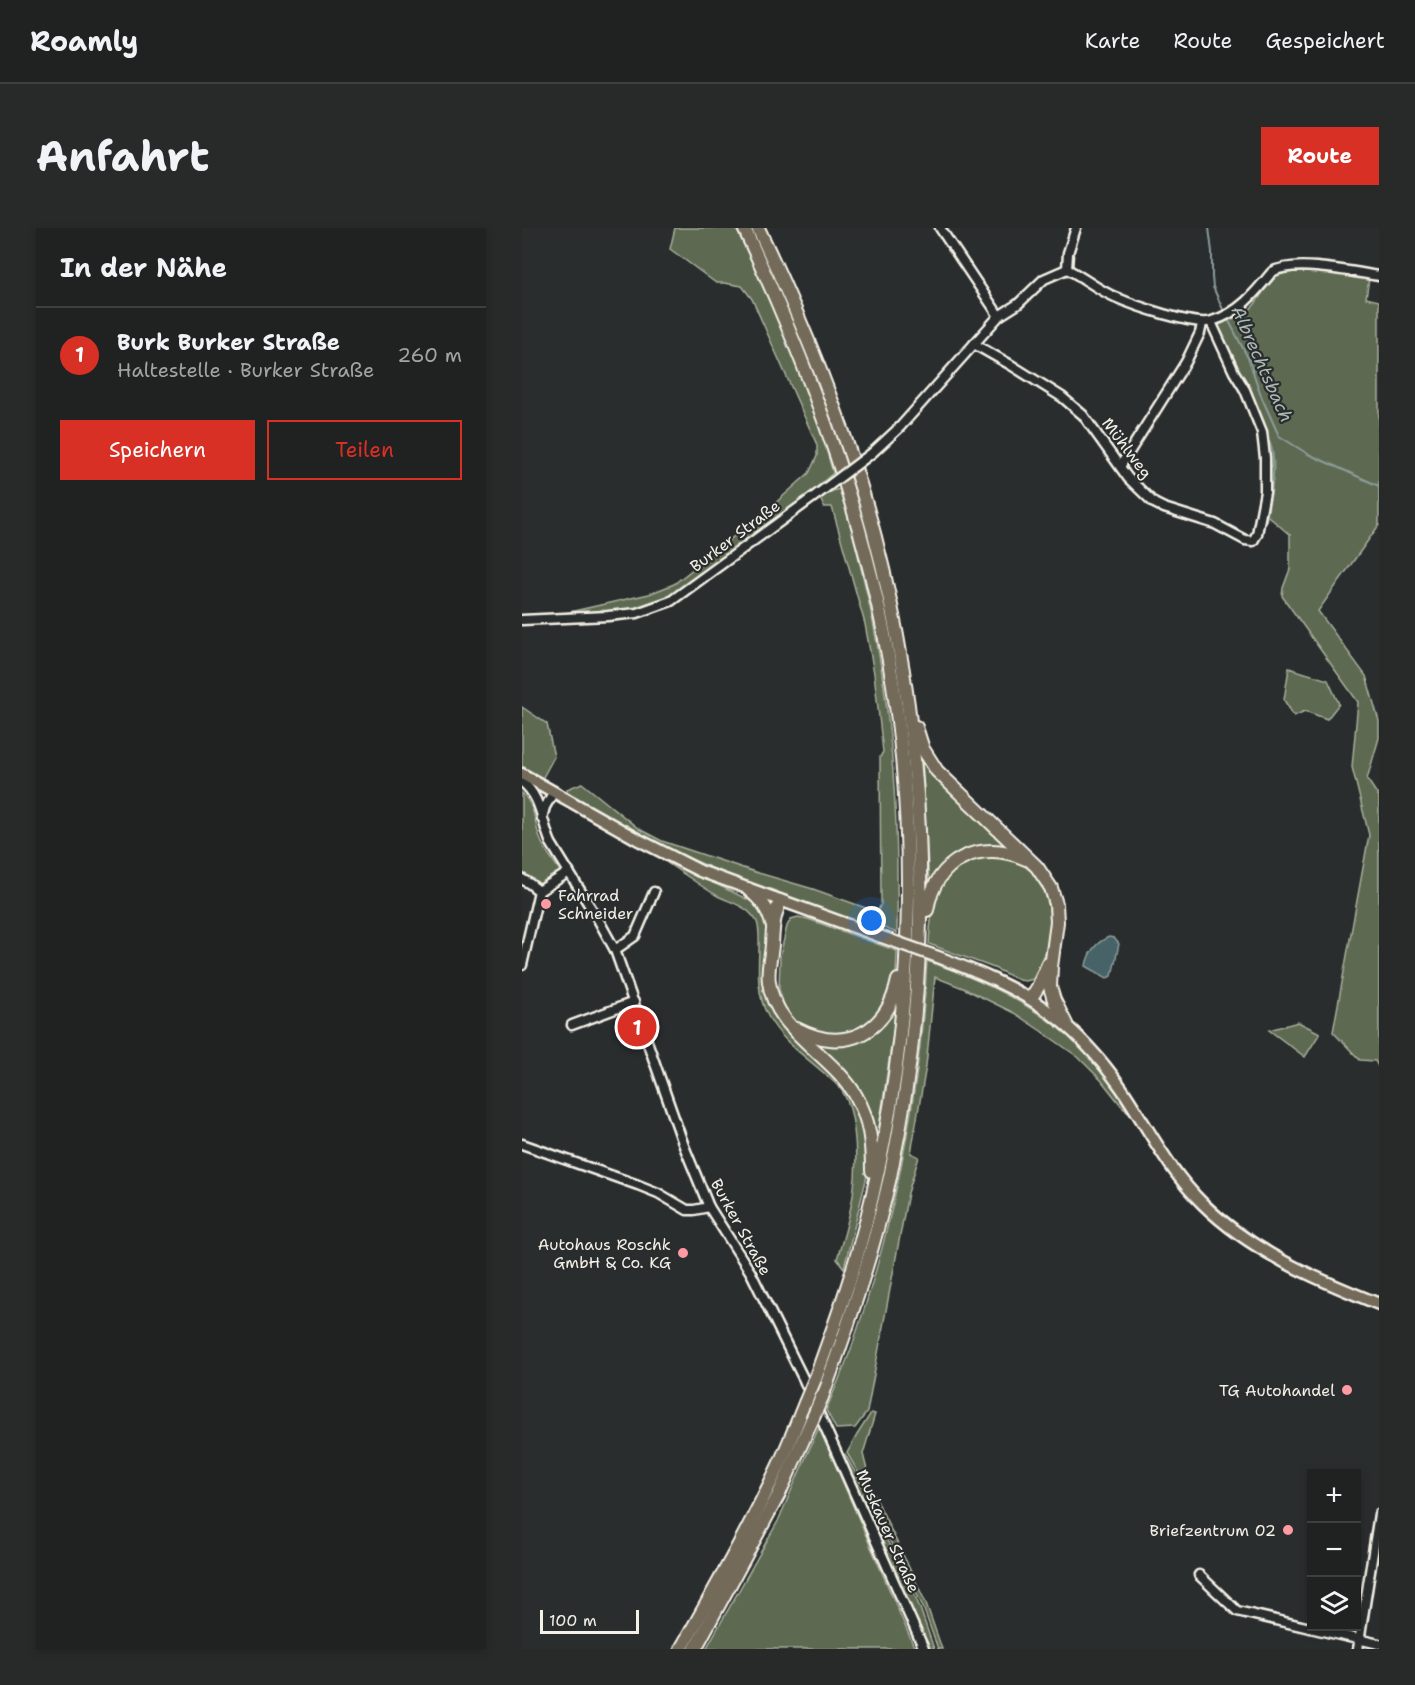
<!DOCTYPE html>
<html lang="de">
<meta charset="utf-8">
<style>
body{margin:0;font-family:"Shantell Sans",sans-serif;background:#282a2a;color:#f1f3f6}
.controls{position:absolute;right:18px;bottom:18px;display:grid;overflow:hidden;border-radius:0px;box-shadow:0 3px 9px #0003}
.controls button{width:54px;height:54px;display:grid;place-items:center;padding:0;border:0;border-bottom:2px solid #3d3f40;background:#202222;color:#f1f3f6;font:30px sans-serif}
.scale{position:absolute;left:18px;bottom:15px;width:99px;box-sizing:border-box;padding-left:6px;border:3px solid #f4f1e8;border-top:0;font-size:16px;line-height:21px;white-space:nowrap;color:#f4f1e8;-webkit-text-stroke:4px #2a2d2e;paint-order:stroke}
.you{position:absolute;left:350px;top:693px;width:21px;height:21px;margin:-15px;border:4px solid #fff;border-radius:50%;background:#1a73e8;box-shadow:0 0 0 9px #1a73e833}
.badge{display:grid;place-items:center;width:39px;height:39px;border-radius:50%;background:#d93025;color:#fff;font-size:20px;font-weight:700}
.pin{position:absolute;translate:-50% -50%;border:3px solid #fff;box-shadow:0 2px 6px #0006}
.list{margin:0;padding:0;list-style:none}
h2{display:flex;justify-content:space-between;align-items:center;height:78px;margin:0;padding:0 24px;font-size:26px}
h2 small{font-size:20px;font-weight:400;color:#a2a4a5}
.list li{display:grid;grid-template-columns:39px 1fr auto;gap:18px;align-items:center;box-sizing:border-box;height:96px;padding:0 24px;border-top:2px solid #3d3f40}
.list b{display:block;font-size:22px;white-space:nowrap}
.list p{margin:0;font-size:20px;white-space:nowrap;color:#a2a4a5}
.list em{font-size:20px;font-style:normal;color:#a2a4a5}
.actions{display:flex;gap:12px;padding:18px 24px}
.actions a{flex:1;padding:14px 0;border:2px solid #d93025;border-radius:0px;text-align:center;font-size:21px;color:#d93025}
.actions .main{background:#d93025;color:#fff}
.icon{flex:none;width:33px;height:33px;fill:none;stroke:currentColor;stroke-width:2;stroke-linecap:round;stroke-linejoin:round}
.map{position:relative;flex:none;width:857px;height:1421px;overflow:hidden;border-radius:0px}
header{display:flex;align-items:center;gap:36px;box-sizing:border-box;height:84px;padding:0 30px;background:#202222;border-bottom:2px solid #3d3f40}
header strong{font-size:28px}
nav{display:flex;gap:33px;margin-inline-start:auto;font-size:21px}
.intro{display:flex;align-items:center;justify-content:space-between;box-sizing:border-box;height:144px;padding:0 36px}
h1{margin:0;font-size:42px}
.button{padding:15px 27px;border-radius:0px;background:#d93025;color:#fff;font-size:21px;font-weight:700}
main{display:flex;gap:36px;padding:0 36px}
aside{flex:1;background:#202222;border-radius:0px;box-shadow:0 3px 9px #0003}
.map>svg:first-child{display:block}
</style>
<header>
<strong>Roamly</strong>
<nav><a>Karte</a><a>Route</a><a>Gespeichert</a></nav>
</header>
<div class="intro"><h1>Anfahrt</h1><a class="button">Route</a></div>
<main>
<aside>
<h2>In der Nähe<small></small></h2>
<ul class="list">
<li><span class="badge">1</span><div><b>Burk Burker Straße</b><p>Haltestelle · Burker Straße</p></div><em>260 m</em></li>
</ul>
<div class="actions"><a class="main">Speichern</a><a>Teilen</a></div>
</aside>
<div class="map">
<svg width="857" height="1421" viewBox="0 0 857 1421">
<rect width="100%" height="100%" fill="#2a2d2e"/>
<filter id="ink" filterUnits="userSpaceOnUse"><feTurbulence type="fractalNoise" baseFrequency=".0167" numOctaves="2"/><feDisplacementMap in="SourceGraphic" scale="12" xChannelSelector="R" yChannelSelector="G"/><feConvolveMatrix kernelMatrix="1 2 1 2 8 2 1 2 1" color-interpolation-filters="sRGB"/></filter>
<g filter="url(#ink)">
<g fill="#5d6a51" stroke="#a8ae9c" stroke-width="1.5">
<path d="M153,0H214C253,79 289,160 311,245L295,259L296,264L149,373L129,380L21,390L127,366L152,356L250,278L287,245L295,228V217L230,71L220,58L202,55H194L148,21Z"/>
<polygon points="773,44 799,44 847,51 844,70 857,73 857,297 796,383 844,448 857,493 857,510 845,551 857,569 857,840 853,833 838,832 811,804 847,607 830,539 836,474 760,368 761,360 768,341 768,307 739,282 742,217 693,97 712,90 720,90 733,76 753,46"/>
<path d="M317,261C328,290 335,322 342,353C370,469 377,586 375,705L362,700H357C266,670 176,640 92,593C77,584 56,577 45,564V561L60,555L117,601L140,613L233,644L291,661L355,684L359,676L358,529L361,524L352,445L343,396L310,279H302L297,268Z"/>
<polygon points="767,440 806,452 817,476 805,491 783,483 772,488 762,472"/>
<polygon points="0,479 25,496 32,529 20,551 0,538"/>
<polygon points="398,517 498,624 452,620 407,657 400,527 397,527"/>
<path d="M0,565C16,581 11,597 20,615C25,626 33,634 39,645L16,657L0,647Z"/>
<path d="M471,628C484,631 500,634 510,644C537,673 530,720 511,751L504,753L497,752L472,740L407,716C409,669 417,635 471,628Z"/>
<path d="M147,633L237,677L246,691L245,770C249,782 253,791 262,800L321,855L341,890L346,944L322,1040L315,1031C329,986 338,949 332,901C330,887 327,871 317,859C294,835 262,818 246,788C235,768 236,744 237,721C237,712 238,703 235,694C233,690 227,683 223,681C214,675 203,672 194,667C177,657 161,645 144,634Z"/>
<polygon points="276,689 286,691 375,723 374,749 365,778 339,803 308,810 278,798 263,780 257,761 258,728 265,698 269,691"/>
<path d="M405,733C484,760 569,804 606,884L598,876L579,852L556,829L522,805L492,785L441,760L413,749L404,838L389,925L397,929L386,965L345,1184L333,1200L314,1201L304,1182C313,1161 322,1140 330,1118C373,994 398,865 405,733Z"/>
<polygon points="371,780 373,780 372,798 355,913 353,911 349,892 284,808 318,815"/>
<polygon points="776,794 798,805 783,829 747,802"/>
<polygon points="349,1185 353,1186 341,1226 350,1262 404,1375 420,1421 416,1421 401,1379 385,1345 367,1311 347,1263 325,1225 335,1207"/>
<polygon points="297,1199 393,1421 184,1421 256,1293"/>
<polygon points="323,1226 342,1260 364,1311 384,1346 398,1380 412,1421 407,1421 320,1228"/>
</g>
<path fill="#466468" stroke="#8c9c9b" stroke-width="1.5" d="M587,709L592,710L597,716L590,748L585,750L564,738C566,725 574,714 587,709Z"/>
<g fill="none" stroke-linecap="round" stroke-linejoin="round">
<g stroke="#8c9c9b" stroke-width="2">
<polyline points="687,0 690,24 690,49 691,59 703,86"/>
<polyline points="706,91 726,130 740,170 757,208 786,226 857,258"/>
<path d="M744,293C748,267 756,240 748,214"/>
</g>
<g stroke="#f4f1e8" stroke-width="13">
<g id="minor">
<polyline points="418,0 477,88"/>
<polyline points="545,41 546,25 554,0"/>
<polyline points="452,116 489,137 540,169 561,187 606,250 632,275 642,280 693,296 723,312 731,313 735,306 743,264 743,230 740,204 723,162 712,144 689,94"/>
<path d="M350,225L378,199L477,88L496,76L522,51L545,41C561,49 576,62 593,69C611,77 674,99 690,93C717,85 733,65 750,44C772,31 832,44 857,48"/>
<polyline points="599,237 664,134 678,105 680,96"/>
<polyline points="0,392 86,388 115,385 149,373 297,265"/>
<path d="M0,554C19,568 20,595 29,615L77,693L93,722L162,918L187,979L229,1045L282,1152L402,1421"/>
<polyline points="20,590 23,579 31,565"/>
<polyline points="0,651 8,656 17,663"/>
<polyline points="93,722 113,708 132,664"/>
<polyline points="0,737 17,663 47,644"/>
<polyline points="50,797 112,774"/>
<polyline points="0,916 116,957 136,965 165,982 172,982 187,979"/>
<polyline points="677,1347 715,1383 857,1416"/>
<polyline points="836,1421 857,1286"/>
</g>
</g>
<g stroke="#f4f1e8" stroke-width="15">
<g id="major">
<polyline points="0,546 115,611 178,643 357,708"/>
<path d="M416,729C499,760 548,786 600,861C626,900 647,943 681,976C730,1024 794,1051 857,1076"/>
</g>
</g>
<g stroke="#f4f1e8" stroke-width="16">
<g id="highway">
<path d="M222,0C271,105 314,212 343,324C404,551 399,801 335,1027C323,1069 308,1110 293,1151"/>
<path d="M236,0C276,84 312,171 339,259C406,482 417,722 368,949C351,1025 327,1097 300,1169"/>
<polyline points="394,499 401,521 415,543 515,639 529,660 534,676 535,694 529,739 528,759 532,772 544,796"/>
<path d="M226,661C238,671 246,680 250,696"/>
<path d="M258,673C251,691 251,699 250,717C249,730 245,741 247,754C252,802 312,828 334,868C348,892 350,916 350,943"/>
<path d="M405,682C413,632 458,610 504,631"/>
<polyline points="509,770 516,759 526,736"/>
<path d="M275,801C323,826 365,805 376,752"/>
<path d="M159,1421C193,1361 227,1301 256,1239C266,1218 274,1197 283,1175"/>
<polyline points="173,1421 257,1266 290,1192"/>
</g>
</g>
<use href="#minor" stroke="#2a2d2e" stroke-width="8"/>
<use href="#major" stroke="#736b5a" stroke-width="10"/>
<use href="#highway" stroke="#736b5a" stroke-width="12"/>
<g stroke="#f4f1e8" stroke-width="13" stroke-linecap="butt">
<polyline id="minor-bridge" points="297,265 350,225"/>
</g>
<g stroke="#f4f1e8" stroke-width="15" stroke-linecap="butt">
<polyline id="major-bridge" points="357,708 416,729"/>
</g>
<g stroke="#f4f1e8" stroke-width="16" stroke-linecap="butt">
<g id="highway-bridge">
<polyline points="283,1175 293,1151"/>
<polyline points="290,1192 300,1169"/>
</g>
</g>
<use href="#minor-bridge" stroke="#2a2d2e" stroke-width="8"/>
<use href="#major-bridge" stroke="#736b5a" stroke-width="10"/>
<use href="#highway-bridge" stroke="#736b5a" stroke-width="12"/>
</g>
</g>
<g fill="#ff9aa2" stroke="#2a2d2e" stroke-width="2">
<circle cx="24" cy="676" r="6"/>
<circle cx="161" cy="1025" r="6"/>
<circle cx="825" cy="1162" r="6"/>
<circle cx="766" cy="1302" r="6"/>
</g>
<g text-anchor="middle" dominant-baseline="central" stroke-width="4.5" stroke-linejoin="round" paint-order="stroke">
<g font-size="16" fill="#f4f1e8" stroke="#2a2d2e">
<text transform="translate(605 220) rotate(53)">Mühlweg</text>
<text transform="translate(213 308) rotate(-37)">Burker Straße</text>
<text transform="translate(219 999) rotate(61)">Burker Straße</text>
<text transform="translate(366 1303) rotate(66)">Muskauer Straße</text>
</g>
<g font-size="16" fill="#f4f1e8" stroke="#2a2d2e" text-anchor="end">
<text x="36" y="667" text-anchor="start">Fahrrad<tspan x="36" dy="18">Schneider</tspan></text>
<text x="149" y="1016">Autohaus Roschk<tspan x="149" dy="18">GmbH &amp; Co. KG</tspan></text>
<text x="813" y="1162">TG Autohandel</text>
<text x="754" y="1302">Briefzentrum 02</text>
</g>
<g font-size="18" font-style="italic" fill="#aeb9b5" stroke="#2a2d2e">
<text transform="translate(740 136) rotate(66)">Albrechtsbach</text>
</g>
</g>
</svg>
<div class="controls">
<button>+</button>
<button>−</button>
<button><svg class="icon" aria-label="layers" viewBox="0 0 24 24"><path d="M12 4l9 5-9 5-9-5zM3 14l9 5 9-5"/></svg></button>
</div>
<div class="scale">100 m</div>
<div class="you"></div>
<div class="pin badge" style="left:115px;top:799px">1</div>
</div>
</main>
